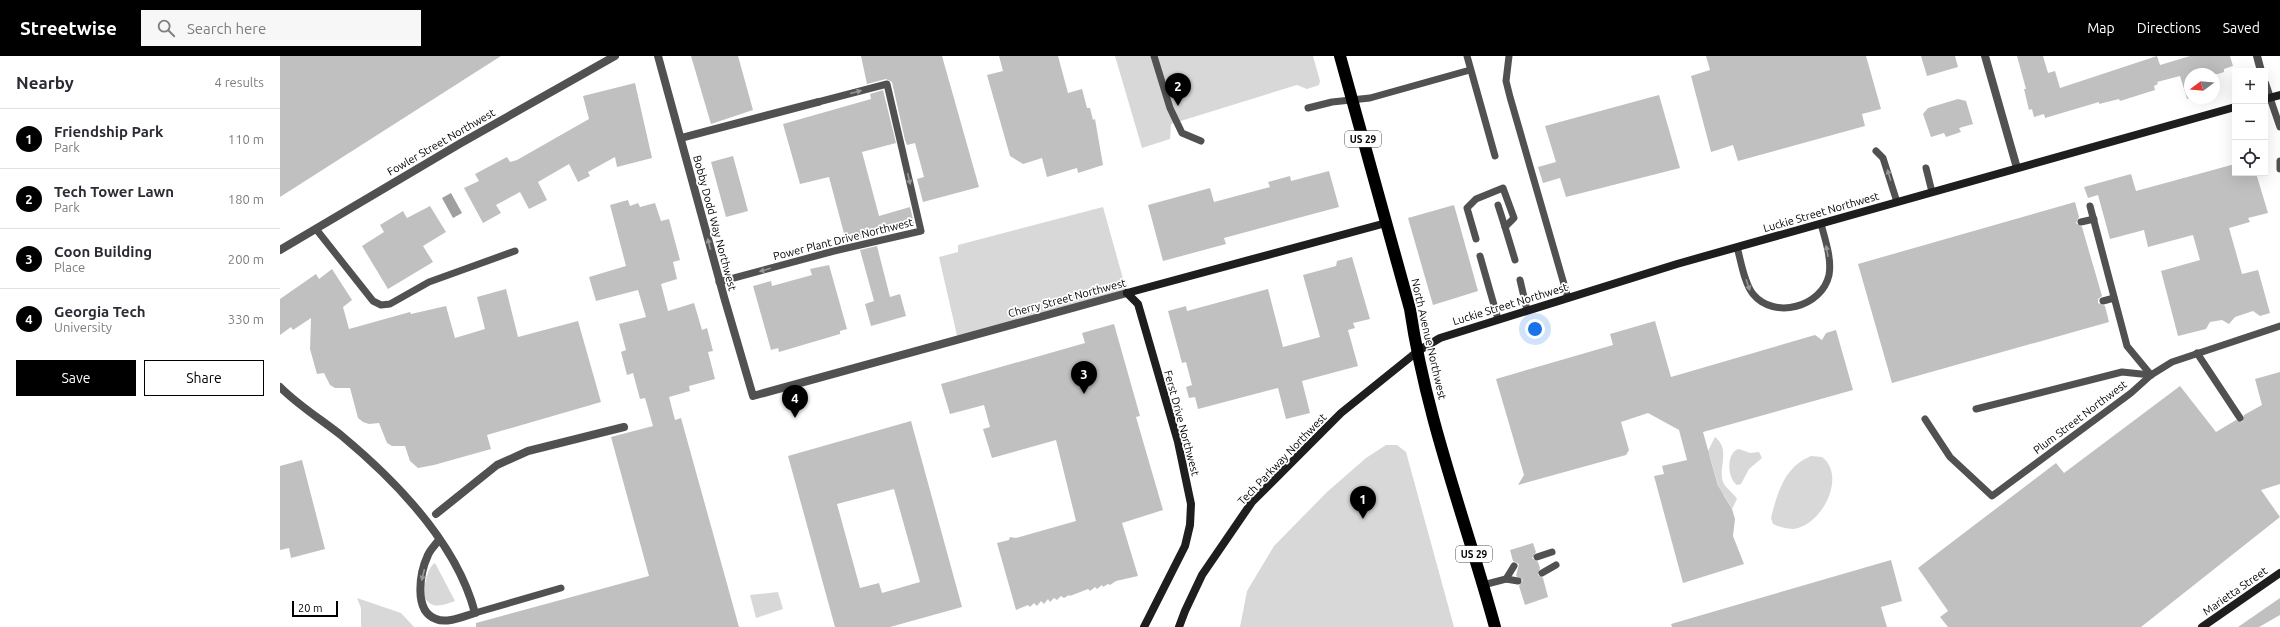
<!DOCTYPE html>
<meta charset="utf-8">
<style>
body{margin:0;font-family:Ubuntu,sans-serif;background:#f7f7f7;color:#2b2b33}
.controls{position:absolute;right:12px;top:12px;display:grid;overflow:hidden;border-radius:0px;box-shadow:0 4px 16px #0002}
.controls button{width:36px;height:36px;display:grid;place-items:center;padding:0;border:0;border-bottom:1px solid #e1e1e2;background:#fff;color:#2b2b33;font:20px sans-serif}
.compass{position:absolute;left:1904px;top:12px;width:36px;height:36px;border-radius:50%;background:#fff;box-shadow:0 4px 16px #0002;rotate:254deg}
.scale{position:absolute;left:12px;bottom:10px;width:46px;box-sizing:border-box;padding-left:4px;border:2px solid #000;border-top:0;font-size:11px;line-height:14px;white-space:nowrap;color:#000;-webkit-text-stroke:3px #fff;paint-order:stroke}
.you{position:absolute;left:1255px;top:273px;width:14px;height:14px;margin:-10px;border:3px solid #fff;border-radius:50%;background:#1a73e8;box-shadow:0 0 0 6px #1a73e833}
.badge{display:grid;place-items:center;width:26px;height:26px;border-radius:50%;background:#000;color:#fff;font-size:13px;font-weight:700}
.pin{position:absolute;translate:-50% -33px;filter:drop-shadow(0 1px 2px #0008)}
.pin::after{content:'';position:absolute;top:21px;width:14px;height:12px;background:inherit;clip-path:polygon(0 0,100% 0,50% 100%)}
.list{margin:0;padding:0;list-style:none}
h2{display:flex;justify-content:space-between;align-items:center;height:52px;margin:0;padding:0 16px;font-size:17px}
h2 small{font-size:13px;font-weight:400;color:#7c7c81}
.list li{display:grid;grid-template-columns:26px 1fr auto;gap:12px;align-items:center;box-sizing:border-box;height:60px;padding:0 16px;border-top:1px solid #e1e1e2}
.list b{display:block;font-size:15px;white-space:nowrap}
.list p{margin:0;font-size:13px;white-space:nowrap;color:#7c7c81}
.list em{font-size:13px;font-style:normal;color:#7c7c81}
.actions{display:flex;gap:8px;padding:12px 16px}
.actions a{flex:1;padding:9px 0;border:1px solid #000;border-radius:0px;text-align:center;font-size:14px;color:#000}
.actions .main{background:#000;color:#fff}
.icon{flex:none;width:22px;height:22px;fill:none;stroke:currentColor;stroke-width:2;stroke-linecap:round;stroke-linejoin:round}
.map{position:relative;flex:none;width:2000px;height:571px;overflow:hidden}
header{display:flex;align-items:center;gap:24px;box-sizing:border-box;height:56px;padding:0 20px;background:#000;color:#fff}
header strong{font-size:19px}
nav{display:flex;gap:22px;margin-inline-start:auto;font-size:14px}
.search{width:280px;height:36px;background:#f7f7f7;display:flex;align-items:center;gap:10px;box-sizing:border-box;padding:0 14px;border-radius:0px;color:#7c7c81;font-size:15px}
main{display:flex}
aside{flex:1;background:#fff}
.map>svg:first-child{display:block}
</style>
<header>
<strong>Streetwise</strong>
<div class="search"><svg class="icon" aria-label="search" viewBox="0 0 24 24"><circle cx="10" cy="10" r="6"/><path d="M15 15l6 6"/></svg>Search here</div>
<nav><a>Map</a><a>Directions</a><a>Saved</a></nav>
</header>
<main>
<aside>
<h2>Nearby<small>4 results</small></h2>
<ul class="list">
<li><span class="badge">1</span><div><b>Friendship Park</b><p>Park</p></div><em>110 m</em></li>
<li><span class="badge">2</span><div><b>Tech Tower Lawn</b><p>Park</p></div><em>180 m</em></li>
<li><span class="badge">3</span><div><b>Coon Building</b><p>Place</p></div><em>200 m</em></li>
<li><span class="badge">4</span><div><b>Georgia Tech</b><p>University</p></div><em>330 m</em></li>
</ul>
<div class="actions"><a class="main">Save</a><a>Share</a></div>
</aside>
<div class="map">
<svg width="2000" height="571" viewBox="0 0 2000 571">
<rect width="100%" height="100%" fill="#fff"/>
<g fill="#d8d8d8">
<polygon points="835,0 1033,0 1040,25 1039,29 1027,33 1017,29 891,68 890,83 862,92"/>
<polygon points="823,151 847,237 678,284 659,201 678,196 678,189"/>
<path d="M1435,381C1451,394 1438,410 1443,426C1446,433 1453,436 1457,443L1452,453L1444,439L1441,440L1429,397H1427Z"/>
<polygon points="1106,389 1117,389 1126,396 1174,571 960,571 967,535 994,490 1047,436 1086,402"/>
<path d="M1459,393L1470,397L1479,396L1482,402L1469,413L1461,428L1457,429C1447,422 1446,396 1459,393Z"/>
<path d="M1531,400L1542,401C1567,420 1542,469 1514,473C1507,473 1500,471 1493,468L1491,462C1497,437 1505,410 1531,400Z"/>
<path d="M155,507L175,545C164,549 152,554 145,542C143,533 147,511 155,507Z"/>
<polygon points="498,536 503,553 476,562 470,539"/>
<polygon points="77,542 121,557 134,571 81,571 81,552"/>
</g>
<polygon fill="#9f9f9f" points="171,137 182,157 173,162 162,142"/>
<g fill="#c0c0c0" fill-rule="evenodd">
<polygon points="0,0 221,0 0,141"/>
<polygon points="411,0 458,0 473,54 431,68"/>
<polygon points="581,0 662,0 699,131 643,146 637,123 644,121 635,87 627,89 625,84 612,26 606,23 587,28"/>
<polygon points="719,0 778,0 788,37 802,33 807,52 810,52 813,64 815,63 823,109 798,117 797,112 767,121 762,102 743,108 730,100 707,19 723,15"/>
<polygon points="1426,0 1586,0 1601,53 1582,58 1585,70 1458,105 1453,89 1431,96 1411,20 1430,14"/>
<polygon points="1641,0 1675,0 1678,11 1647,20"/>
<polygon points="1737,0 1763,0 1768,17 1775,15 1780,32 1877,0 1880,9 1910,0 1950,0 1953,10 1944,13 1944,16 1938,18 1910,18 1910,42 1907,43 1900,20 1877,26 1878,28 1874,30 1875,34 1840,45 1839,43 1819,48 1819,46 1765,62 1764,58 1754,61 1752,53 1749,54 1744,33 1746,33"/>
<polygon points="355,27 372,102 337,111 335,101 308,116 310,120 298,126 289,108 258,126 267,144 249,153 240,136 216,149 221,157 203,167 184,132 199,125 195,118 227,101 230,106 237,104 309,63 303,40"/>
<polygon points="603,34 616,87 582,96 599,160 630,151 634,167 593,178 594,181 566,185 549,121 520,128 503,68 591,43 590,38"/>
<polygon points="1379,39 1400,112 1286,141 1280,122 1263,127 1258,111 1276,106 1265,70"/>
<polygon points="1678,43 1686,45 1693,68 1679,72 1681,76 1666,81 1664,77 1651,81 1643,58 1648,52"/>
<polygon points="453,100 468,155 446,161 431,106"/>
<polygon points="1955,108 1955,117 1976,117 1988,157 1968,162 1970,166 1949,172 1962,218 1978,214 1990,257 1980,260 1973,255 1955,261 1949,268 1942,264 1930,266 1926,273 1898,280 1881,215 1920,204 1913,179 1868,191 1864,174 1830,183 1818,139 1808,142 1804,131 1851,118 1856,135"/>
<polygon points="1049,115 1059,151 944,182 946,188 883,205 868,149 930,132 934,146 990,131 988,126 1010,120 1011,125"/>
<polygon points="348,144 350,150 358,147 360,151 375,147 381,165 389,163 400,204 393,206 397,223 381,228 388,255 414,247 422,274 427,272 433,295 428,296 435,323 409,330 410,335 389,341 395,364 401,362 459,571 196,571 196,567 369,520 331,381 373,370 365,342 360,343 353,317 347,319 341,296 346,294 339,268 366,261 358,234 316,245 309,221 346,210 330,149"/>
<polygon points="1795,146 1799,161 1796,167 1802,171 1822,240 1818,243 1818,247 1825,250 1829,266 1612,327 1578,208"/>
<polygon points="1174,149 1198,235 1153,249 1128,162"/>
<polygon points="150,150 166,176 143,190 153,206 108,233 82,190 104,176 100,169 123,155 127,162"/>
<polygon points="597,190 610,241 620,238 626,260 591,270 585,248 594,245 580,194"/>
<polygon points="1072,201 1090,263 1073,267 1075,272 1068,274 1078,310 1022,325 1030,357 1006,363 998,332 918,353 915,341 909,342 906,331 912,329 906,306 902,307 888,255 906,250 907,255 988,233 1003,291 1040,281 1023,219 1056,210 1057,205"/>
<polygon points="549,209 567,273 560,275 560,278 499,296 498,292 491,294 473,230 491,225 492,230 532,219 530,213"/>
<polygon points="52,213 72,244 63,251 69,273 130,256 131,258 166,250 175,282 205,273 197,241 226,233 238,281 298,265 321,346 207,379 211,393 154,409 138,412 130,405 125,390 112,390 107,387 99,367 89,368 83,366 78,362 70,332 55,332 50,329 44,317 37,318 30,293 31,262 13,274 11,271 0,279 0,243 36,218 39,223"/>
<polygon points="1375,265 1391,321 1535,279 1542,284 1546,277 1556,274 1573,334 1423,376 1438,430 1452,453 1455,463 1453,480 1464,508 1403,527 1374,420 1384,418 1382,410 1407,404 1399,374 1368,357 1341,366 1349,394 1346,399 1238,429 1244,419 1216,323 1333,289 1330,278"/>
<polygon points="834,268 860,360 856,361 883,454 842,467 858,520 836,525 830,529 828,528 823,531 822,529 817,533 815,531 810,535 808,533 790,540 789,539 784,542 781,540 777,544 774,542 770,546 768,543 764,548 761,545 757,550 754,547 750,551 748,549 736,554 717,487 729,484 730,481 736,482 796,465 776,384 712,402 703,373 710,371 704,349 670,358 661,328 805,287 802,277"/>
<polygon points="2000,316 2000,428 1981,434 2000,461 1861,571 1668,571 1660,561 1668,555 1638,512 1776,407 1784,417 1900,330 1936,376 1956,364 1962,366 1964,359 1982,349 1975,323"/>
<path d="M631,365L682,551L610,571H555L508,400ZM614,433L640,526L602,537L599,527L580,532L557,448Z"/>
<polygon points="22,404 45,493 11,502 9,492 0,494 0,410"/>
<polygon points="1253,487 1256,496 1252,502 1258,506 1260,512 1258,519 1263,522 1268,541 1245,549 1239,530 1243,524 1236,520 1239,508 1233,505 1230,494"/>
<polygon points="1611,504 1622,545 1601,551 1607,571 1392,571 1391,568"/>
<polygon points="2000,542 2000,559 1979,571 1958,571"/>
</g>
<g fill="none" stroke-linecap="round" stroke-linejoin="round">
<g stroke="#515151" stroke-width="7">
<polyline points="874,0 890,52 902,77 921,85"/>
<polyline points="1187,0 1215,100"/>
<polyline points="1229,0 1226,25 1230,41 1288,242"/>
<polyline points="1990,42 2000,71"/>
<polyline points="1028,52 1052,46 1090,42 1190,14"/>
<polyline points="1596,95 1603,102 1617,146"/>
<polyline points="2000,105 2000,113"/>
<polyline points="1646,112 1652,136"/>
<polyline points="1218,149 1225,171"/>
<polyline points="1810,150 1847,290 1871,319"/>
<polyline points="1801,166 1814,163"/>
<polyline points="36,173 93,245 101,249 110,248 149,226 235,195"/>
<polyline points="1196,183 1187,152 1196,143 1223,132 1234,162 1225,171 1235,204"/>
<path d="M1457,191C1461,205 1464,227 1473,238C1494,264 1542,251 1549,219C1552,203 1545,183 1541,168"/>
<polyline points="1200,200 1218,263"/>
<polyline points="1240,224 1247,254"/>
<polyline points="439,226 554,195 641,175 607,28 538,46"/>
<polyline points="1823,245 1834,242"/>
<polyline points="1917,297 1960,362"/>
<polyline points="1696,353 1842,316 1871,319"/>
<polyline points="1645,363 1670,401 1712,440 1851,337 1871,319 1892,306 2000,270"/>
<polyline points="1257,501 1272,496"/>
<polyline points="1262,517 1276,509"/>
<polyline points="1226,523 1234,510"/>
<polyline points="1203,529 1226,523 1238,525"/>
<polyline points="195,557 281,532"/>
</g>
<g stroke="#515151" stroke-width="8">
<polyline points="378,0 444,241 473,340 847,237"/>
<polyline points="1705,0 1737,112"/>
<polyline points="1977,0 1981,15"/>
<polyline points="1985,27 1990,42"/>
<polyline points="401,82 538,46"/>
<polyline points="0,194 181,87 335,0"/>
<path d="M0,331C19,350 42,364 62,380C116,425 177,488 195,557C184,560 167,568 156,563C133,555 140,516 148,499C150,494 155,489 159,484"/>
<polyline points="156,458 217,409 248,395 344,371"/>
</g>
<g stroke="#1e1e1e" stroke-width="8">
<polyline points="1985,43 2000,39"/>
<polyline points="847,237 858,248 898,386 911,448 910,469 905,490 864,571"/>
<polyline points="847,237 1106,167"/>
<polyline points="899,571 905,555 922,519 972,446 1061,357 1138,295 1160,282 1397,208 1955,51"/>
<polyline points="1922,571 2000,517"/>
</g>
<path stroke="#000" stroke-width="12" d="M1060,0L1130,253C1146,362 1186,465 1215,571"/>
</g>
<defs><path id="oneway-solid" d="M-6-.8H1V-3.2L6.5 0L1 3.2V.8H-6Z"/></defs>
<g fill="#979797">
<use href="#oneway-solid" transform="translate(576 36) rotate(-15)"/>
<use href="#oneway-solid" transform="translate(1609 119) rotate(-107)"/>
<use href="#oneway-solid" transform="translate(629 123) rotate(77)"/>
<use href="#oneway-solid" transform="translate(429 188) rotate(-105)"/>
<use href="#oneway-solid" transform="translate(1547 195) rotate(-100)"/>
<use href="#oneway-solid" transform="translate(485 214) rotate(164)"/>
<use href="#oneway-solid" transform="translate(1468 229) rotate(71)"/>
<use href="#oneway-solid" transform="translate(143 519) rotate(104)"/>
</g>
<g text-anchor="middle" dominant-baseline="central" stroke-width="3.5" stroke-linejoin="round" paint-order="stroke">
<g fill="#fff" stroke="#4c4c4c" stroke-width="1">
<rect x="1065" y="75" width="36" height="16" rx="3"/>
<rect x="1176" y="490" width="36" height="16" rx="3"/>
</g>
<g font-size="10" font-weight="bold" fill="#000">
<text x="1083" y="83">US 29</text>
<text x="1194" y="498">US 29</text>
</g>
<g font-size="11" fill="#000" stroke="#fff">
<text transform="translate(161 86) rotate(-30)">Fowler Street Northwest</text>
<text transform="translate(1541 156) rotate(-16)">Luckie Street Northwest</text>
<text transform="translate(435 167) rotate(75)">Bobby Dodd Way Northwest</text>
<text transform="translate(563 183) rotate(-14)">Power Plant Drive Northwest</text>
<text transform="translate(787 242) rotate(-15)">Cherry Street Northwest</text>
<text transform="translate(1230 248) rotate(-17)">Luckie Street Northwest</text>
<text transform="translate(1149 283) rotate(77)">North Avenue Northwest</text>
<text transform="translate(1800 361) rotate(-37)">Plum Street Northwest</text>
<text transform="translate(902 367) rotate(75)">Ferst Drive Northwest</text>
<text transform="translate(1002 403) rotate(-46)">Tech Parkway Northwest</text>
<text transform="translate(1955 535) rotate(-35)">Marietta Street</text>
</g>
</g>
</svg>
<div class="controls">
<button>+</button>
<button>−</button>
<button><svg class="icon" aria-label="locate" viewBox="0 0 24 24"><circle cx="12" cy="12" r="6"/><path d="M12 2v4M12 18v4M2 12h4M18 12h4"/></svg></button>
</div>
<svg class="compass" viewBox="-18 -18 36 36"><path d="M0-13l5 13h-10z" fill="#e53935"/><path d="M0 13l5-13h-10z" fill="#7c7c81"/></svg>
<div class="scale">20 m</div>
<div class="you"></div>
<div class="pin badge" style="left:1083px;top:463px">1</div>
<div class="pin badge" style="left:898px;top:50px">2</div>
<div class="pin badge" style="left:804px;top:338px">3</div>
<div class="pin badge" style="left:515px;top:362px">4</div>
</div>
</main>
